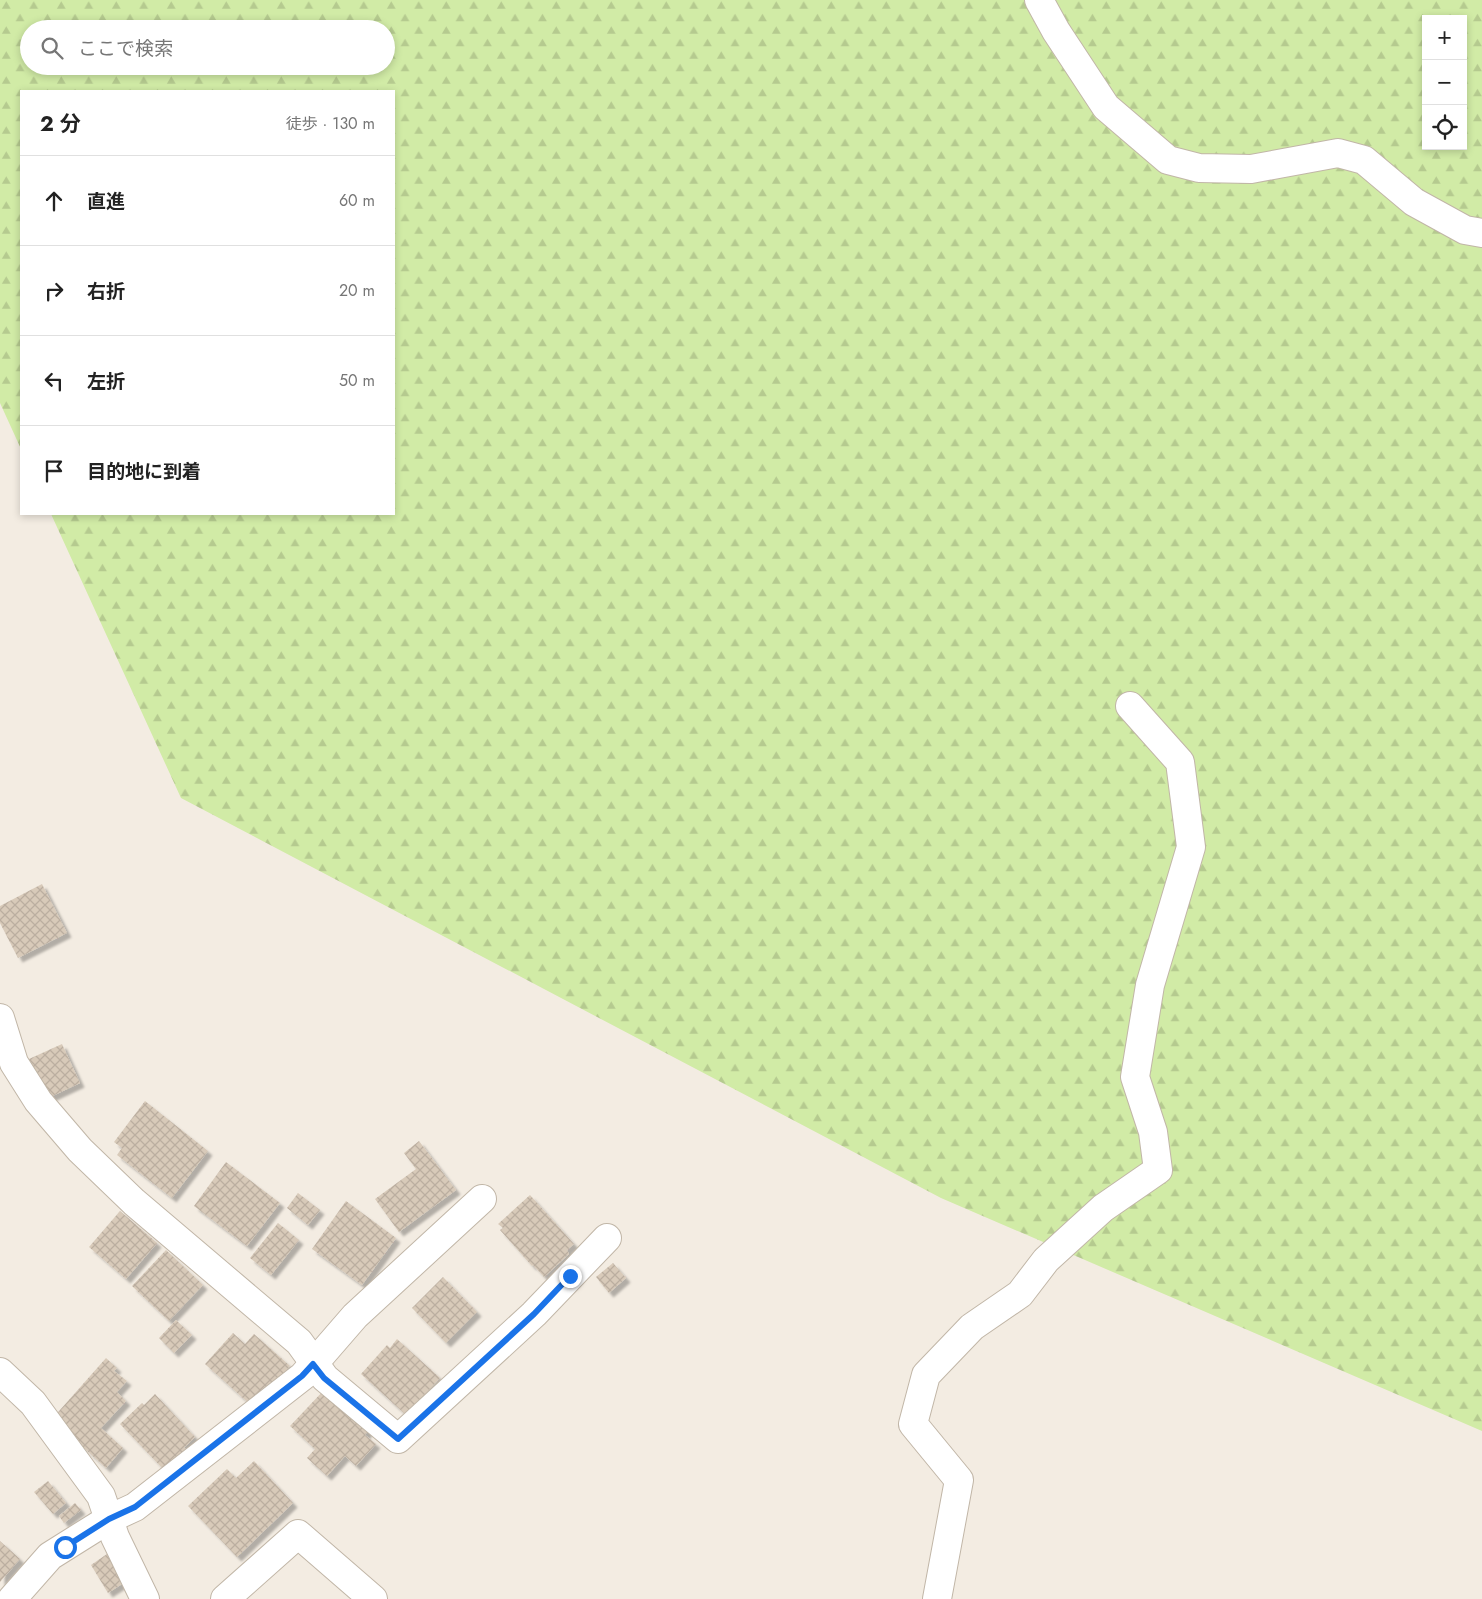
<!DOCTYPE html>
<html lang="ja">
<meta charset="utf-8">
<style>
body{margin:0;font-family:Jost,"Noto Sans JP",sans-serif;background:#f6f6f6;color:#222}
.controls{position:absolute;right:15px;top:15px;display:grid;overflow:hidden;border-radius:0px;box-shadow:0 2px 8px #0003}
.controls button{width:45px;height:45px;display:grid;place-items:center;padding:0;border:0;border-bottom:1px solid #e0e0e0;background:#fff;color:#222;font:25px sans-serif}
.stop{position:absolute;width:15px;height:15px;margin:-11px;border:4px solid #1a73e8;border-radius:50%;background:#fff}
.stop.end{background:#1a73e8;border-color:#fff;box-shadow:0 1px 5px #0008}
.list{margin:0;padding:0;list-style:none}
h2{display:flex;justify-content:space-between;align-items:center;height:65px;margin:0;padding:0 20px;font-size:21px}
h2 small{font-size:16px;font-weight:400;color:#767676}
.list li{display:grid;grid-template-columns:32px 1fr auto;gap:15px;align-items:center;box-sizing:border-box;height:90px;padding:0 20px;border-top:1px solid #e0e0e0}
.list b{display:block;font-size:19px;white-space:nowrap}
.list em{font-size:16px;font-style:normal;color:#767676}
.icon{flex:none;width:28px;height:28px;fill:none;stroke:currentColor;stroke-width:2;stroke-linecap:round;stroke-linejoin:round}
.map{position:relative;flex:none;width:1482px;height:1599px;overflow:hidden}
.search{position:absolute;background:#fff;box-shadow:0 2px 8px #0003;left:20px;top:20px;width:375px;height:55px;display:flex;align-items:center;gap:12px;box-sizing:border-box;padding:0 18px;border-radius:28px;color:#767676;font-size:19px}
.panel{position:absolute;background:#fff;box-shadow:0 2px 8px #0003;left:20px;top:90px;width:375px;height:425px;border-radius:0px}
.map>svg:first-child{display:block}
</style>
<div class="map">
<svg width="1482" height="1599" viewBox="0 0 1482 1599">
<defs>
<pattern id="forest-firs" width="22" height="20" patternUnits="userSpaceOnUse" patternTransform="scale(1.25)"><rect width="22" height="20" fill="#d1eba6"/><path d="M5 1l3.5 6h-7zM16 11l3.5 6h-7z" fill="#b5ca8f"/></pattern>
<pattern id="building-cross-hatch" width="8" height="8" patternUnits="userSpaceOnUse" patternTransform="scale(1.25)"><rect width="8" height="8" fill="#d8cab9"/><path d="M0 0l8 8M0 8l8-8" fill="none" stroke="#bbaea0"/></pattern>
<filter id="shadow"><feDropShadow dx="4.5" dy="4.5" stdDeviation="1" flood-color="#0004"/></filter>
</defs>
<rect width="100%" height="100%" fill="#f3ece2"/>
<path fill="url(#forest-firs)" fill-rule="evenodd" d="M0,0H1482V1431L941,1198L181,798L51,514H394V91H21V449L0,403ZM1426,19H1463V146H1426ZM29,29H386V66H29Z"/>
<g fill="url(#building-cross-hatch)" filter="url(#shadow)">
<polygon points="42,884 67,933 18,958 0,923 0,906"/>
<polygon points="62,1044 80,1083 48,1098 29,1059"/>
<polygon points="145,1101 208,1151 172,1198 117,1155 122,1148 114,1142"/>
<polygon points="419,1141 456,1190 399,1232 375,1199 416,1169 404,1153"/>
<polygon points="226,1162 280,1203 247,1246 194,1206"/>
<polygon points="298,1193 320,1210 308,1225 287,1208"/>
<polygon points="530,1195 574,1244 567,1250 569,1254 544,1277 533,1265 532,1266 500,1230 503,1228 498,1224"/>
<polygon points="346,1201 396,1238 362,1285 312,1249"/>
<polygon points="120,1211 157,1243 126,1279 89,1247"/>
<polygon points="278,1223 299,1240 271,1275 250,1258"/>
<polygon points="166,1250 203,1285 169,1321 132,1286"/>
<polygon points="613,1263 626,1278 609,1293 596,1277"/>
<polygon points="443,1277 477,1312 446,1343 412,1308"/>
<polygon points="176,1320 192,1335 174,1353 159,1338"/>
<polygon points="233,1333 245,1344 254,1334 290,1366 253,1407 205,1364"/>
<polygon points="397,1339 440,1378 406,1415 361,1374 387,1345 390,1348"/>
<polygon points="106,1358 117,1368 114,1371 127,1381 117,1392 126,1401 101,1428 123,1448 106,1468 52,1419"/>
<polygon points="325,1389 369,1430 365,1435 376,1444 356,1466 345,1456 327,1476 307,1458 315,1449 290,1426"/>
<polygon points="155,1394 195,1437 184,1448 187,1450 165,1471 120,1424 142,1403 144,1405"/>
<polygon points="254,1461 293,1503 237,1557 188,1506 227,1469 236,1478"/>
<polygon points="48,1481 66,1503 53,1514 34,1492"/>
<polygon points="75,1503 81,1510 64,1523 59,1516"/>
<polygon points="0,1541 20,1559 0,1582"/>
<polygon points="107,1554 125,1582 108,1593 91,1565"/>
</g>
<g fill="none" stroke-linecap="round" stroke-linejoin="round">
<g stroke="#c1b6a7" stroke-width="30">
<g id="minor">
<polyline points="1039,0 1056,31 1106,107 1168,160 1199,168 1251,169 1338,153 1364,160 1414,202 1465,230 1482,233"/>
<polyline points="0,1018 14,1063 38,1101 80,1150 134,1202 299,1342 325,1378 398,1439 534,1314 607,1238"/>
<polyline points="0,1372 33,1403 101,1496 115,1537 145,1599"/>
<polyline points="12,1599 50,1556 109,1519 135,1507 303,1376 355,1316 482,1199"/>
<polyline points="225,1599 298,1534 373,1599"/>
<polyline points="937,1599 959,1480 913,1424 926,1375 972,1327 1020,1294 1046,1260 1103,1208 1158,1170 1153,1132 1135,1077 1150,985 1191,847 1180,762 1130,706"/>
</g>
</g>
<use href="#minor" stroke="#fff" stroke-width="28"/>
</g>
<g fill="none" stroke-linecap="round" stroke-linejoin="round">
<polyline stroke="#1a73e8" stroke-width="6" points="65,1547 109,1519 135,1507 302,1376 313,1364 324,1378 398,1439 534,1314 570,1276"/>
</g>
</svg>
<div class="controls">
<button>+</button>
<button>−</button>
<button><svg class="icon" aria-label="locate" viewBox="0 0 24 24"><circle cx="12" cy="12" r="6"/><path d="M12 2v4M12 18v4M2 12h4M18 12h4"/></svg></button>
</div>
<div class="stop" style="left:65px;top:1547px"></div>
<div class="stop end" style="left:570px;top:1276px"></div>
<div class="search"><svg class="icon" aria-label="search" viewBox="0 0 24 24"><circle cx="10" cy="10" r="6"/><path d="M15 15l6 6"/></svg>ここで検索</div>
<section class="panel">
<h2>2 分<small>徒歩 · 130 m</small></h2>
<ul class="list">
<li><svg class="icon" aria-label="ahead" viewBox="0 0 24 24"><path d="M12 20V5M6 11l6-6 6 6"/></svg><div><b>直進</b></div><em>60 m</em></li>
<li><svg class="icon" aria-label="right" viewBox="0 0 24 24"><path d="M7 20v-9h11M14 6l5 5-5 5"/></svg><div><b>右折</b></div><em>20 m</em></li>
<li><svg class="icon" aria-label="left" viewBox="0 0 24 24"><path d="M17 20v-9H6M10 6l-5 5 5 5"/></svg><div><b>左折</b></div><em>50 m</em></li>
<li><svg class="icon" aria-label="arrive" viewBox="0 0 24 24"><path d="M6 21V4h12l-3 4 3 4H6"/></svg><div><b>目的地に到着</b></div></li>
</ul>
</section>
</div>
